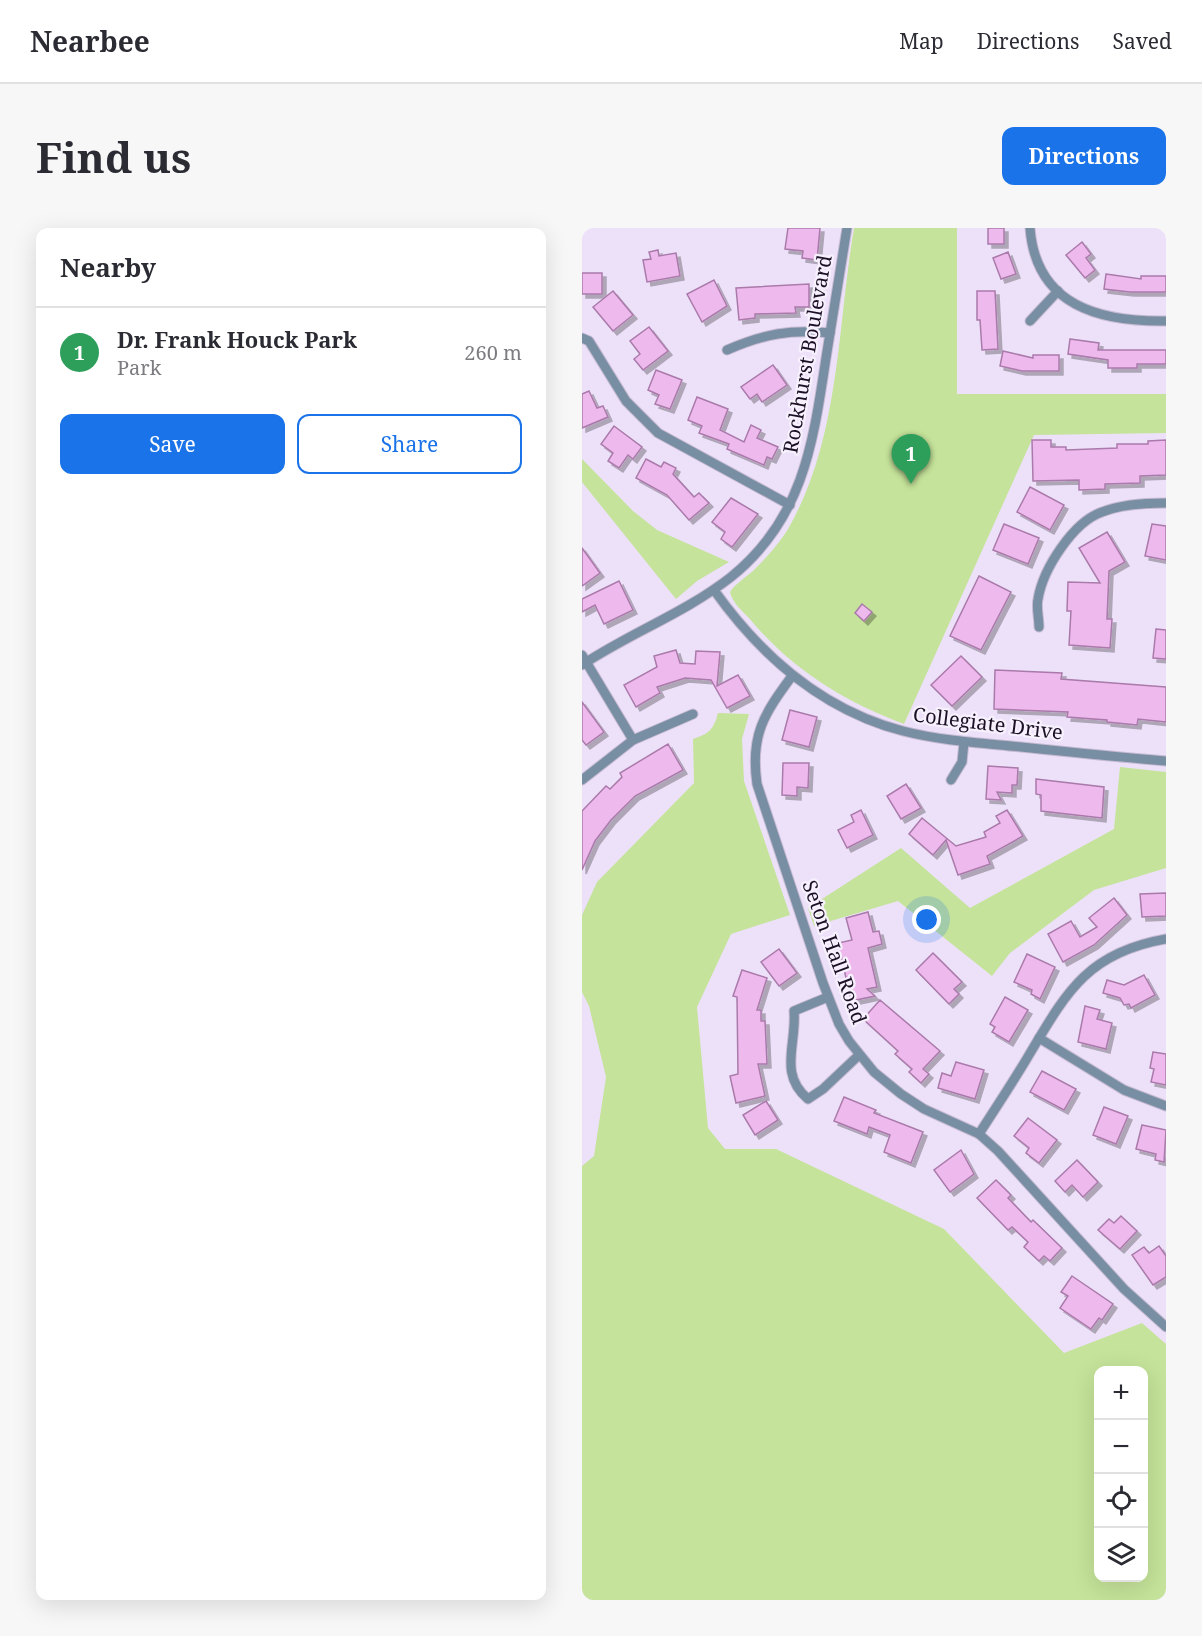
<!DOCTYPE html>
<meta charset="utf-8">
<style>
body{margin:0;font-family:"Noto Serif",serif;background:#f7f7f7;color:#2b2b33}
.controls{position:absolute;right:18px;bottom:18px;display:grid;overflow:hidden;border-radius:12px;box-shadow:0 6px 24px #0002}
.controls button{width:54px;height:54px;display:grid;place-items:center;padding:0;border:0;border-bottom:2px solid #e1e1e2;background:#fff;color:#2b2b33;font:30px sans-serif}
.you{position:absolute;left:345px;top:692px;width:21px;height:21px;margin:-15px;border:4px solid #fff;border-radius:50%;background:#1a73e8;box-shadow:0 0 0 9px #1a73e833}
.badge{display:grid;place-items:center;width:39px;height:39px;border-radius:50%;background:#1a73e8;color:#fff;font-size:20px;font-weight:700}
.pin{position:absolute;translate:-50% -50px;filter:drop-shadow(0 2px 3px #0008)}
.pin::after{content:'';position:absolute;top:32px;width:21px;height:18px;background:inherit;clip-path:polygon(0 0,100% 0,50% 100%)}
.list{margin:0;padding:0;list-style:none}
h2{display:flex;justify-content:space-between;align-items:center;height:78px;margin:0;padding:0 24px;font-size:26px}
h2 small{font-size:20px;font-weight:400;color:#7c7c81}
.list li{display:grid;grid-template-columns:39px 1fr auto;gap:18px;align-items:center;box-sizing:border-box;height:90px;padding:0 24px;border-top:2px solid #e1e1e2}
.list b{display:block;font-size:22px;white-space:nowrap}
.list p{margin:0;font-size:20px;white-space:nowrap;color:#7c7c81}
.list em{font-size:20px;font-style:normal;color:#7c7c81}
.actions{display:flex;gap:12px;padding:18px 24px}
.actions a{flex:1;padding:14px 0;border:2px solid #1a73e8;border-radius:12px;text-align:center;font-size:21px;color:#1a73e8}
.actions .main{background:#1a73e8;color:#fff}
.icon{flex:none;width:33px;height:33px;fill:none;stroke:currentColor;stroke-width:2;stroke-linecap:round;stroke-linejoin:round}
.map{position:relative;flex:none;width:584px;height:1372px;overflow:hidden;border-radius:12px}
header{display:flex;align-items:center;gap:36px;box-sizing:border-box;height:84px;padding:0 30px;background:#fff;border-bottom:2px solid #e1e1e2}
header strong{font-size:28px}
nav{display:flex;gap:33px;margin-inline-start:auto;font-size:21px}
.intro{display:flex;align-items:center;justify-content:space-between;box-sizing:border-box;height:144px;padding:0 36px}
h1{margin:0;font-size:42px}
.button{padding:15px 27px;border-radius:12px;background:#1a73e8;color:#fff;font-size:21px;font-weight:700}
main{display:flex;gap:36px;padding:0 36px}
aside{flex:1;background:#fff;border-radius:12px;box-shadow:0 6px 24px #0002}
.map>svg:first-child{display:block}
</style>
<header>
<strong>Nearbee</strong>
<nav><a>Map</a><a>Directions</a><a>Saved</a></nav>
</header>
<div class="intro"><h1>Find us</h1><a class="button">Directions</a></div>
<main>
<aside>
<h2>Nearby<small></small></h2>
<ul class="list">
<li><span class="badge" style="background:#2e9e5b">1</span><div><b>Dr. Frank Houck Park</b><p>Park</p></div><em>260 m</em></li>
</ul>
<div class="actions"><a class="main">Save</a><a>Share</a></div>
</aside>
<div class="map">
<svg width="584" height="1372" viewBox="0 0 584 1372">
<defs>
<filter id="shadow"><feDropShadow dx="4" dy="4" stdDeviation="0" flood-color="#0004"/></filter>
</defs>
<rect width="100%" height="100%" fill="#ede1fa"/>
<g fill="#c5e39a" fill-rule="evenodd">
<path d="M272,0H375V166H584V205L452,207L322,496C261,473 209,441 167,390C160,383 150,374 148,364C153,356 163,350 171,343C183,331 197,316 206,301C258,211 255,100 272,0Z"/>
<polygon points="0,231 51,283 75,302 147,334 115,353 94,371 0,254"/>
<path d="M136,485L167,486L160,511L162,553L208,687L149,706L115,779L126,900L143,921H194L362,1001L482,1125L560,1095L584,1116V1372H0V938L12,928L24,849L7,778L0,764V687L15,654L112,555L111,511C127,506 132,501 136,485ZM516,1142H562V1350H516Z"/>
<polygon points="538,539 584,544 584,640 512,662 428,725 410,748 316,673 232,698 226,680 319,620 388,680 532,601"/>
</g>
<g fill="#eebaed" stroke="#aa7aaa" stroke-width="1.5" filter="url(#shadow)">
<polygon points="206,0 238,0 235,32 220,30 221,23 203,21"/>
<rect x="406" y="0" width="16" height="16"/>
<polygon points="500,14 509,26 504,30 513,42 503,50 484,27"/>
<polygon points="76,22 77,28 94,25 98,48 65,54 61,32 69,31 67,24"/>
<polygon points="426,24 434,46 419,51 411,30"/>
<rect x="0" y="45" width="20" height="21"/>
<polygon points="524,46 559,51 559,48 584,48 584,64 548,64 522,61"/>
<polygon points="132,52 145,78 120,94 105,66"/>
<polygon points="227,56 227,79 213,79 214,85 173,86 173,90 157,92 154,60"/>
<polygon points="31,63 51,87 31,103 11,79"/>
<polygon points="395,63 413,63 416,121 400,122 398,92 395,92"/>
<polygon points="67,99 86,123 61,142 52,131 58,126 48,113"/>
<polygon points="488,111 517,115 516,122 584,122 584,136 555,136 555,140 526,140 526,132 486,126"/>
<polygon points="421,123 451,130 451,127 477,127 477,143 440,143 418,138"/>
<polygon points="191,137 205,157 180,174 175,166 168,171 159,159"/>
<polygon points="74,142 100,152 88,181 73,176 77,167 66,162"/>
<polygon points="7,163 15,180 21,178 26,189 0,200 0,166"/>
<polygon points="115,169 146,181 138,202 162,214 169,197 179,202 175,210 196,219 190,231 185,229 182,237 145,221 147,216 117,205 120,198 106,192"/>
<polygon points="32,198 60,219 51,231 46,227 37,240 26,233 31,225 19,216"/>
<polygon points="450,212 469,212 469,219 484,219 484,222 535,220 535,216 566,216 566,213 584,212 584,247 558,248 558,255 523,256 523,261 497,262 497,252 451,253"/>
<polygon points="64,231 79,239 82,234 94,240 91,246 112,269 117,265 127,275 107,292 85,267 54,250"/>
<polygon points="448,259 482,277 468,302 435,284"/>
<polygon points="149,270 176,286 150,319 139,311 143,304 130,294"/>
<polygon points="422,296 457,310 446,336 411,322"/>
<polygon points="570,296 584,298 584,332 563,328"/>
<polygon points="525,304 543,334 527,343 525,391 530,391 528,420 487,417 489,383 485,383 486,354 518,355 497,320"/>
<polygon points="0,320 18,345 0,358"/>
<polygon points="397,348 429,364 399,422 368,408"/>
<polygon points="37,353 51,382 22,396 13,377 0,384 0,371"/>
<polygon points="280,376 290,384 282,393 273,385"/>
<polygon points="574,401 584,402 584,431 571,430"/>
<polygon points="94,422 98,435 113,436 114,423 138,424 135,458 156,447 168,468 145,480 129,452 103,450 75,459 78,465 54,479 42,457 75,439 72,428"/>
<polygon points="379,428 400,449 370,478 349,457"/>
<polygon points="413,442 480,445 479,451 584,459 584,494 556,491 555,497 525,494 525,492 485,489 486,484 412,481"/>
<polygon points="0,474 22,504 4,517 0,512"/>
<polygon points="208,482 235,489 227,519 200,512"/>
<polygon points="86,516 101,542 53,568 29,592 13,613 0,642 0,583 24,558 28,561 40,549 38,545"/>
<polygon points="201,535 227,535 226,560 215,559 215,568 200,567"/>
<polygon points="406,538 436,540 435,557 430,557 430,565 415,564 419,572 404,571"/>
<polygon points="454,551 522,559 520,590 459,583 459,567 454,566"/>
<polygon points="324,556 339,580 319,591 305,568"/>
<polygon points="279,582 291,607 265,620 256,602 272,594 269,587"/>
<polygon points="425,582 441,608 405,628 408,636 376,647 364,612 351,627 327,606 340,590 374,618 404,609 402,604 418,595 414,588"/>
<polygon points="584,665 584,688 560,689 558,666"/>
<polygon points="532,670 545,687 512,717 481,734 466,706 489,693 498,709 515,699 507,690"/>
<polygon points="286,684 291,704 297,703 300,716 286,720 295,759 285,761 293,768 269,773 259,727 255,728 252,716 270,712 264,690"/>
<polygon points="197,721 215,745 197,758 179,734"/>
<polygon points="351,725 380,754 372,761 377,766 367,776 334,742"/>
<polygon points="445,726 473,739 458,771 449,766 450,762 432,754"/>
<polygon points="160,742 185,750 175,782 179,782 179,793 183,793 185,836 176,836 183,868 154,875 148,848 156,846 155,769 151,768"/>
<polygon points="562,747 573,767 549,780 547,776 542,777 538,770 521,765 525,752 542,757"/>
<polygon points="423,769 446,782 427,814 410,804 413,799 408,796"/>
<polygon points="298,772 358,823 341,841 347,846 339,855 327,844 330,841 313,826 316,823 281,791"/>
<polygon points="503,778 518,782 515,791 530,795 524,821 496,814"/>
<polygon points="571,824 584,826 584,857 569,854 572,841 568,840"/>
<polygon points="374,834 402,842 393,871 356,860 360,845 369,848"/>
<polygon points="460,843 494,861 482,882 448,864"/>
<polygon points="262,869 294,882 292,885 341,904 329,935 302,924 308,907 287,899 285,906 252,893"/>
<polygon points="184,873 196,892 173,907 161,887"/>
<polygon points="522,879 546,888 534,916 511,907"/>
<polygon points="446,890 475,912 457,935 444,925 447,920 432,908"/>
<polygon points="560,897 584,902 582,934 573,932 574,926 554,921"/>
<polygon points="379,922 392,946 368,964 352,942"/>
<polygon points="495,932 516,954 501,969 490,957 483,964 473,953"/>
<polygon points="414,952 429,967 426,970 449,994 451,992 480,1020 468,1033 462,1028 457,1033 442,1019 446,1014 430,999 426,1002 395,970"/>
<polygon points="539,988 555,1003 538,1021 516,1002 527,991 532,995"/>
<polygon points="577,1018 584,1028 584,1049 571,1057 550,1027 562,1019 567,1025"/>
<polygon points="490,1048 531,1076 520,1092 517,1090 509,1101 478,1080 486,1068 479,1064"/>
</g>
<g fill="none" stroke-linecap="round" stroke-linejoin="round">
<g stroke="#c7bbd4" stroke-width="11">
<g id="street">
<path d="M448,0C454,78 518,94 584,93"/>
<polyline points="448,93 476,63"/>
<polyline points="0,110 7,113 44,173 76,205 208,277"/>
<path d="M145,122C182,106 208,101 248,105"/>
<path d="M132,362C179,428 241,482 321,503C360,513 400,515 439,519C487,524 536,529 584,533"/>
<path d="M457,399C457,390 454,379 456,371C461,341 491,294 520,284C540,276 563,275 584,275"/>
<polyline points="0,427 51,512"/>
<path d="M0,437C48,405 103,385 149,349C221,291 231,216 244,130C251,87 258,43 265,0"/>
<path d="M210,448C182,486 168,507 175,556L241,755L257,796L267,813L292,844L319,866L342,881L397,906L416,923L542,1061L584,1099"/>
<polyline points="0,552 51,512 111,486"/>
<polyline points="369,552 380,534 382,514"/>
<path d="M246,769L212,783C215,816 196,846 226,871L241,861L277,827"/>
<polyline points="457,810 542,862 584,878"/>
<path d="M397,906C413,881 429,857 444,832C483,767 503,725 584,711"/>
</g>
</g>
<use href="#street" stroke="#788ea2" stroke-width="9"/>
</g>
<g text-anchor="middle" dominant-baseline="central" stroke-width="4.5" stroke-linejoin="round" paint-order="stroke">
<g font-size="20" fill="#1b1025" stroke="#f7f1fe">
<text transform="translate(225 126) rotate(-80)">Rockhurst Boulevard</text>
<text transform="translate(406 495) rotate(7)">Collegiate Drive</text>
<text transform="translate(253 724) rotate(70)">Seton Hall Road</text>
</g>
</g>
</svg>
<div class="controls">
<button>+</button>
<button>−</button>
<button><svg class="icon" aria-label="locate" viewBox="0 0 24 24"><circle cx="12" cy="12" r="6"/><path d="M12 2v4M12 18v4M2 12h4M18 12h4"/></svg></button>
<button><svg class="icon" aria-label="layers" viewBox="0 0 24 24"><path d="M12 4l9 5-9 5-9-5zM3 14l9 5 9-5"/></svg></button>
</div>
<div class="you"></div>
<div class="pin badge" style="left:329px;top:256px;background:#2e9e5b">1</div>
</div>
</main>
